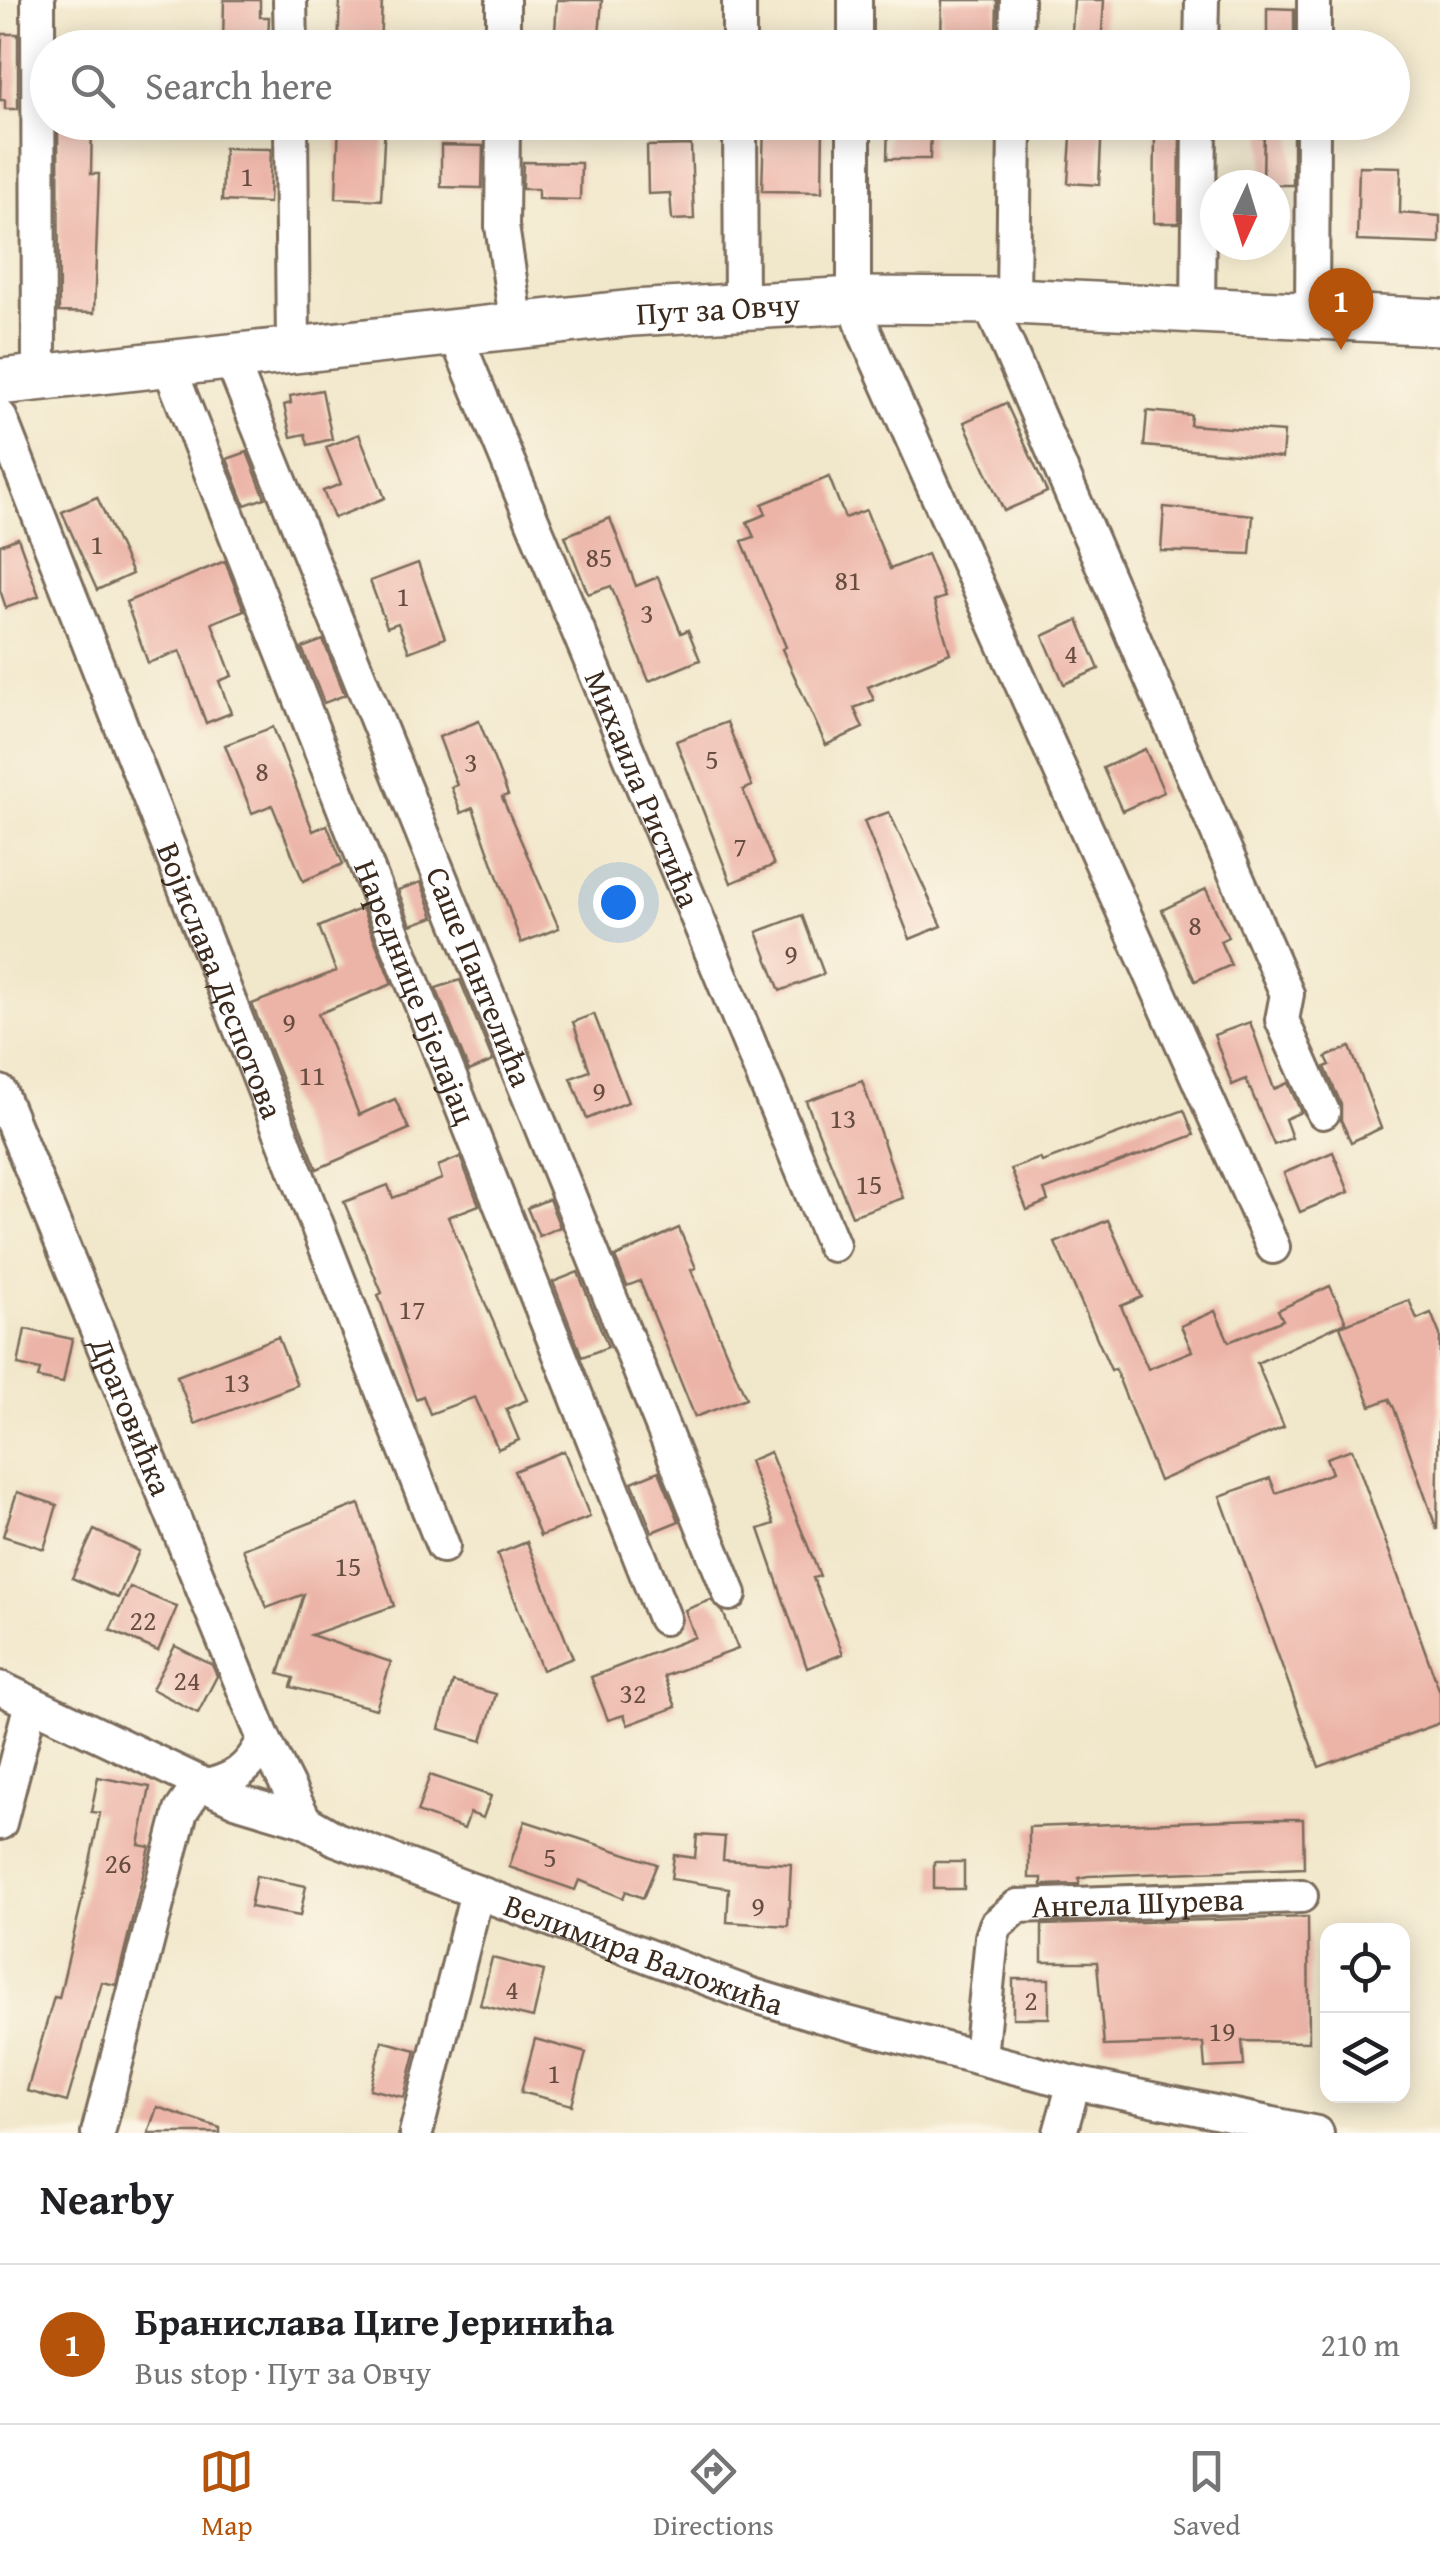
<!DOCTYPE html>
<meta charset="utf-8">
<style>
body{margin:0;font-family:"Gentium Book Plus",serif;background:#f2f2f2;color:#202124}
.controls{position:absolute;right:30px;bottom:30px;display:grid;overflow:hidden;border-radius:20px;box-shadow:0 5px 25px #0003}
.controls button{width:90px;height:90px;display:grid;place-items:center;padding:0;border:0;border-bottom:2px solid #e0e0e0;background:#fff;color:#202124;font:50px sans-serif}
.compass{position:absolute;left:1200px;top:170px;width:90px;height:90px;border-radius:50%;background:#fff;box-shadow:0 5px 25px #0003;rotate:184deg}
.you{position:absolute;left:618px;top:902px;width:35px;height:35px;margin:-25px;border:8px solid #fff;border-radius:50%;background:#1a73e8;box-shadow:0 0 0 15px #1a73e833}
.badge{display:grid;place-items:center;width:65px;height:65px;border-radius:50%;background:#b45309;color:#fff;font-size:32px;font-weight:700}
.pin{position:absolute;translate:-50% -82px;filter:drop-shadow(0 2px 5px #0008)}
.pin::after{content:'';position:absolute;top:52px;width:35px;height:30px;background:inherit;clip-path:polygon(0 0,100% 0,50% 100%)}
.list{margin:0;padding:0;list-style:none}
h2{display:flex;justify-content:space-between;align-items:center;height:130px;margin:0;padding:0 40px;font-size:42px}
h2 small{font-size:32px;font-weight:400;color:#757577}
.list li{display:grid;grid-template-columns:65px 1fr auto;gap:30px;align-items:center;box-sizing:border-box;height:160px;padding:0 40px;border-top:2px solid #e0e0e0}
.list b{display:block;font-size:38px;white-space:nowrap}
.list p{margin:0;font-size:32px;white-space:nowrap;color:#757577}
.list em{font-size:32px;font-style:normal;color:#757577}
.icon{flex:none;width:55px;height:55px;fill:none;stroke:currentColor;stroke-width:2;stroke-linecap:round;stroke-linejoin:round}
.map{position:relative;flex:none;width:1440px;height:2133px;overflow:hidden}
.search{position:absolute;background:#fff;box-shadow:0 5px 25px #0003;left:30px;right:30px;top:30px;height:110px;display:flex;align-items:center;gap:25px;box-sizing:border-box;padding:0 35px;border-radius:55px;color:#757577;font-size:38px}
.sheet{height:290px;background:#fff}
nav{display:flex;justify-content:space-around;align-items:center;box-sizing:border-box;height:140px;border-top:2px solid #e0e0e0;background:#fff;font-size:28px;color:#757577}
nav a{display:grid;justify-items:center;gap:5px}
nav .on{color:#b45309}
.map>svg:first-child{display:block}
</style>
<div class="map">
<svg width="1440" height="2133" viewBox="0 0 1440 2133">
<rect width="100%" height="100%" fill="#fcf5e5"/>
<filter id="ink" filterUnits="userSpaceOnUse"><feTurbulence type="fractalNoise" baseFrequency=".01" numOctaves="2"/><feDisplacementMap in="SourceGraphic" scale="20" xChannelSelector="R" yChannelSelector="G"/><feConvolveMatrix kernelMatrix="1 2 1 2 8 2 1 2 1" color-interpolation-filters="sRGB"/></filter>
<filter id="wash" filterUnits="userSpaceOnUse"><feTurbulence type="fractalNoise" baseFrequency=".0048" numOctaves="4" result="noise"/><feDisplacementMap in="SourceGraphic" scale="40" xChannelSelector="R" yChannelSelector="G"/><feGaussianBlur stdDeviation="2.25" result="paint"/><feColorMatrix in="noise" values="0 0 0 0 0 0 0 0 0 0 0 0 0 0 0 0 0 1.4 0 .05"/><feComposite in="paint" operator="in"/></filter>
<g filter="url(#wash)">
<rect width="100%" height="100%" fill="#f1e7cb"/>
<g id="blocks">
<g fill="#ecb3a7">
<polygon points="224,0 260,0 260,17 269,17 268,43 223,42"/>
<polygon points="340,0 382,0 380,48 338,48"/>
<polygon points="557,0 602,0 598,48 554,48"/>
<polygon points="942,0 997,0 996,40 941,39"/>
<polygon points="1074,0 1104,0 1101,48 1071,48"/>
<polygon points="1267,8 1294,9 1294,48 1267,48"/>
<polygon points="2,34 18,34 18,109 5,109 5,100 0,100"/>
<polygon points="58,122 92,122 91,174 99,174 94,313 59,312"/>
<polygon points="339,122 385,122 381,200 336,198"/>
<polygon points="888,122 931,122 930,159 887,159"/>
<polygon points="1072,122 1102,122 1099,185 1068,183"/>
<polygon points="1264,122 1293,122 1293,185 1263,185"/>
<polygon points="764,124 823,125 822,192 762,191"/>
<polygon points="1155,133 1180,134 1179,223 1154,223"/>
<polygon points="441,145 483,146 482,188 441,187"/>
<polygon points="691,145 694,219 672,220 670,193 648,194 647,146"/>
<polygon points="224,148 271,149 269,203 222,201"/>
<polygon points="523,162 581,163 580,200 538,199 538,189 522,189"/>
<polygon points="1359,166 1401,167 1400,213 1440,216 1440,244 1357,241"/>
<polygon points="322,390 332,439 308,445 305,434 291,437 284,405 291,403 290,396"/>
<polygon points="1006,403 1047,492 1004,511 964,422"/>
<polygon points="1147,411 1191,415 1190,425 1284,432 1282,458 1144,446"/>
<polygon points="359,434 385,498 334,518 323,491 341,484 326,447"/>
<polygon points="247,452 265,498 245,505 227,459"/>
<polygon points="829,477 845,518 866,510 890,569 927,554 945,597 934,601 950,653 868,687 874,700 854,708 863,728 826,745 782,649 786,647 742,541 754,537 747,522 766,514 762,504"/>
<polygon points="97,497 132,574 97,590 62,512"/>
<polygon points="1164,507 1253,515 1250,554 1161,551"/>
<polygon points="610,518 636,586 658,577 681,633 688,630 700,660 649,681 611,586 588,594 565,536"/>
<polygon points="18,538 39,596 6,608 0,590 0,545"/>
<polygon points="225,561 244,610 212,623 232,676 219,681 231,713 206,723 180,651 148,663 126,602"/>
<polygon points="418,563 445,638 409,652 398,623 387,627 370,581"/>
<polygon points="1078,620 1099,669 1064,684 1043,636"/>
<polygon points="323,640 345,695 324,703 302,648"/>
<polygon points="479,721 508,795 502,797 559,928 521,943 473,808 461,813 451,787 457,785 439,737"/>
<polygon points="727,722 752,786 743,790 774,865 731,883 676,741"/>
<polygon points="273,727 313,831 327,825 343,864 303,881 272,805 252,813 225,745"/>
<polygon points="1145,749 1164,792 1122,811 1103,768"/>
<polygon points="889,812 942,926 910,939 864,821"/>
<polygon points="421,882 434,917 411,925 398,890"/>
<polygon points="1206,889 1228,937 1220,941 1231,965 1195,981 1162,910"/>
<polygon points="362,908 392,984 318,1014 359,1115 395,1099 409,1129 317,1169 252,1004 336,971 319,927"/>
<polygon points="802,915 824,974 780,991 757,932"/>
<polygon points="460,980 493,1061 469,1071 436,988"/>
<polygon points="594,1014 628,1102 587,1119 571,1078 590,1071 573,1022"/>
<polygon points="1250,1022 1274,1089 1288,1083 1301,1112 1285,1119 1292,1138 1274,1145 1246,1079 1232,1085 1214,1035"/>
<polygon points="1350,1047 1381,1128 1351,1142 1341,1120 1341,1104 1325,1067 1330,1065 1326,1057"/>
<polygon points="862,1081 903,1198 852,1216 806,1101"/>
<polygon points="1184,1110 1194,1135 1044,1190 1048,1201 1027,1210 1011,1169 1040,1158 1042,1162"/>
<polygon points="1333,1152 1349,1192 1300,1212 1284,1173"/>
<polygon points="460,1157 479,1205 448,1217 527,1400 506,1409 519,1440 498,1449 475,1397 430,1414 423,1396 416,1399 378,1295 382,1293 344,1202 388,1185 393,1198 442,1179 438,1166"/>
<polygon points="549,1199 560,1227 539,1236 527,1208"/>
<polygon points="1108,1220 1142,1297 1121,1306 1148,1369 1192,1351 1181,1326 1215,1311 1229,1342 1283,1320 1278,1310 1330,1286 1346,1322 1257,1363 1284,1427 1159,1481 1115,1369 1111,1370 1055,1243"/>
<polygon points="679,1228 696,1268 691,1270 746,1398 695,1417 640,1281 627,1286 615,1257"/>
<polygon points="578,1272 608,1347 582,1357 553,1282"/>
<polygon points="1409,1300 1417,1319 1431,1313 1440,1335 1437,1530 1394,1408 1389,1399 1371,1406 1340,1326"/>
<polygon points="25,1329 72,1339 63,1383 38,1378 40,1370 18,1365"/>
<polygon points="278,1337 297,1385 195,1424 177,1376"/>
<polygon points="1352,1449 1440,1692 1440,1723 1319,1767 1220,1496 1270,1478 1276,1493 1332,1473 1326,1458"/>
<polygon points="564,1451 590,1517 540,1536 514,1471"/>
<polygon points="770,1452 820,1576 813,1578 843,1654 807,1668 759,1529 774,1524 749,1461"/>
<polygon points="659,1471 679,1521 652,1532 632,1482"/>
<polygon points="17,1492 57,1505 44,1549 3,1536"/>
<polygon points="359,1504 394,1606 311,1635 391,1662 376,1709 291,1687 294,1678 279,1674 304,1594 267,1608 243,1549"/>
<polygon points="94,1530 139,1551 118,1598 72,1578"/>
<polygon points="527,1542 573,1658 542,1670 497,1554"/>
<polygon points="130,1587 177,1607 158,1651 110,1630"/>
<polygon points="711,1600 723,1612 738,1649 664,1676 676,1707 628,1725 624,1715 608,1720 591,1677 695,1637 685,1610"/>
<polygon points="175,1646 212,1665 217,1676 198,1713 152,1689"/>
<polygon points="453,1682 496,1694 482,1741 439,1729"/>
<polygon points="430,1775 491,1796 483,1818 470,1813 464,1829 417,1812"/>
<polygon points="98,1777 150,1787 139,1845 150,1847 116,1985 102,1982 67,2102 27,2091 54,1997 59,1998 82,1900 100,1813 91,1812"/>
<polygon points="1258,1819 1303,1819 1304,1868 1088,1876 1079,1878 1079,1884 1042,1885 1042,1878 1029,1878 1029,1827"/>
<polygon points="525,1821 657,1864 643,1898 626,1891 623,1898 579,1880 575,1890 509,1867"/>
<polygon points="697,1835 725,1837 723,1860 791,1864 788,1926 727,1922 729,1888 671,1879 674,1855 695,1858"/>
<rect x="934" y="1862" width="30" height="27"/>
<polygon points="256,1876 306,1886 300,1916 250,1907"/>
<polygon points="1308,1917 1309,2042 1242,2041 1244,2066 1205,2068 1203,2043 1104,2046 1097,1962 1042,1962 1042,1925"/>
<polygon points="492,1958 544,1971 533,2018 480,2005"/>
<rect x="1013" y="1979" width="36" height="39"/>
<polygon points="535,2039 586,2053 572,2105 521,2092"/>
<polygon points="382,2041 416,2050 404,2097 370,2089"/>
<polygon points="157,2107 220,2128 220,2133 148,2133"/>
</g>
</g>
</g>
<g filter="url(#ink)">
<use href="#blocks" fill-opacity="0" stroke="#7b6c5b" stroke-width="2.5"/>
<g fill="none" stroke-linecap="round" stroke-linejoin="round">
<g stroke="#7b6c5b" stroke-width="38">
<g id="street">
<polyline points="38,0 39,377"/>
<polyline points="290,0 291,48"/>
<polyline points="503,0 503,48"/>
<polyline points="739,0 739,48"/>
<polyline points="855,48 855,0"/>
<polyline points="1016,48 1017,0"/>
<polyline points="1201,48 1202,0"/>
<polyline points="1314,48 1314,0"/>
<polyline points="291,122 293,350"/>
<polyline points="503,122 502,226 517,326"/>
<polyline points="740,122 741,305"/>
<polyline points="854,122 854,300 865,333 1273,1247"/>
<polyline points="988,300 1287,994 1282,1020 1323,1112"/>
<polyline points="1013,301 1015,122"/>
<polyline points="1198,310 1200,122"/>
<polyline points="1312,316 1313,122"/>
<path id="s1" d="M455,334L833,1245"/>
<path id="s2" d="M230,357L730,1594"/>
<path id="s3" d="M168,364L664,1618"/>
<path id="s4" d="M0,417L443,1546"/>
<path id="s5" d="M0,1092L264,1739L305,1821"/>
<path id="s6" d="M0,1688L238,1801L305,1821L336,1839L749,1994L821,2016L1074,2083L1317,2133"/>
<polyline points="0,1823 31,1703"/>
<path id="s7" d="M980,2057L992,1937L996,1925L1018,1906L1301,1896"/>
<path d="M98,2133L181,1811L197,1788C231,1782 250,1771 264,1739"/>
<polyline points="416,2133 477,1892"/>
<polyline points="1060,2133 1074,2083"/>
</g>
</g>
<g stroke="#7b6c5b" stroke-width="50">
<g id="secondary">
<path id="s8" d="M0,382L633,313L854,300L1013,301L1440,322"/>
</g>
</g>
<use href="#street" stroke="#fff" stroke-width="32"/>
<use href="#secondary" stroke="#fff" stroke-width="45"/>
</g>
</g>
<g text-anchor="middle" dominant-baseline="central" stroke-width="9" stroke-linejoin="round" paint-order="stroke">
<g font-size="28" fill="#674c40">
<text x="247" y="175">1</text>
<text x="97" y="543">1</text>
<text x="599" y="556">85</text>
<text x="848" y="579">81</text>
<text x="403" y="595">1</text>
<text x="647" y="612">3</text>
<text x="1071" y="652">4</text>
<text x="712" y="758">5</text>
<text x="471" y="761">3</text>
<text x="262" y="770">8</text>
<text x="740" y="845">7</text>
<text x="1195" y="924">8</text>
<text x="791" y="953">9</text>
<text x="289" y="1021">9</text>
<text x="312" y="1074">11</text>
<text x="599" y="1090">9</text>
<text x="843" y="1117">13</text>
<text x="869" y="1183">15</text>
<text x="412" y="1308">17</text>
<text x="237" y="1381">13</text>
<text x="348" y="1565">15</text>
<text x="143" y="1619">22</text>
<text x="187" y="1679">24</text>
<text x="633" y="1692">32</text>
<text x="550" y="1856">5</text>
<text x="118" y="1862">26</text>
<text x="758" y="1905">9</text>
<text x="512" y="1988">4</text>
<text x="1031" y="1999">2</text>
<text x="1222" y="2030">19</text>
<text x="554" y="2072">1</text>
</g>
<g font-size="32" fill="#3b2a1e" stroke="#fcf5e5">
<text stroke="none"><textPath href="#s8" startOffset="722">Пут за Овчу</textPath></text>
<text stroke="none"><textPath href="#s1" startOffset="492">Михаила Ристића</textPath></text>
<text stroke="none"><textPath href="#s2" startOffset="668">Саше Пантелића</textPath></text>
<text stroke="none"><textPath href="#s4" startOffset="605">Војислава Деспотова</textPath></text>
<text stroke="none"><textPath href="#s3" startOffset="675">Нареднице Бјелајац</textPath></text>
<text stroke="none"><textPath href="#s5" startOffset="350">Драговићка</textPath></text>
<text stroke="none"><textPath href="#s7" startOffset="282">Ангела Шурева</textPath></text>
<text stroke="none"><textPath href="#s6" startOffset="698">Велимира Валожића</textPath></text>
</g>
</g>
</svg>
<div class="controls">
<button><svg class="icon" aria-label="locate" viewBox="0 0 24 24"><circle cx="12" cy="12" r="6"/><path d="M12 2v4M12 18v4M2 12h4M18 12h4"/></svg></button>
<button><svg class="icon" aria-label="layers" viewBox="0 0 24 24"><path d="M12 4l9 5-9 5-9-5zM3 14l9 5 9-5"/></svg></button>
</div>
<svg class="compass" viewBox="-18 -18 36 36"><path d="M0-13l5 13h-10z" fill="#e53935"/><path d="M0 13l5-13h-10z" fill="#757577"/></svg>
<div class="you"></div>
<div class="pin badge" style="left:1341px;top:350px">1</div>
<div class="search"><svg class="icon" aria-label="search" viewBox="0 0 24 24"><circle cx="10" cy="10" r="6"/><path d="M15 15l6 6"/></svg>Search here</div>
</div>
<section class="sheet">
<h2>Nearby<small></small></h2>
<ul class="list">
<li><span class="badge">1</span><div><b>Бранислава Циге Јеринића</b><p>Bus stop · Пут за Овчу</p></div><em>210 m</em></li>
</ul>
</section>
<nav>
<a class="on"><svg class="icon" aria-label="map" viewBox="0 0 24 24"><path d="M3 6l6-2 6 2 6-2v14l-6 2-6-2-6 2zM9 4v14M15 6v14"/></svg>Map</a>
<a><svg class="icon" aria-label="directions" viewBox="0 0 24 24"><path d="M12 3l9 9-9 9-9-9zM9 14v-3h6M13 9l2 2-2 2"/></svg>Directions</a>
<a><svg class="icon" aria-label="saved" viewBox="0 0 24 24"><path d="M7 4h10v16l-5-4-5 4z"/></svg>Saved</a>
</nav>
